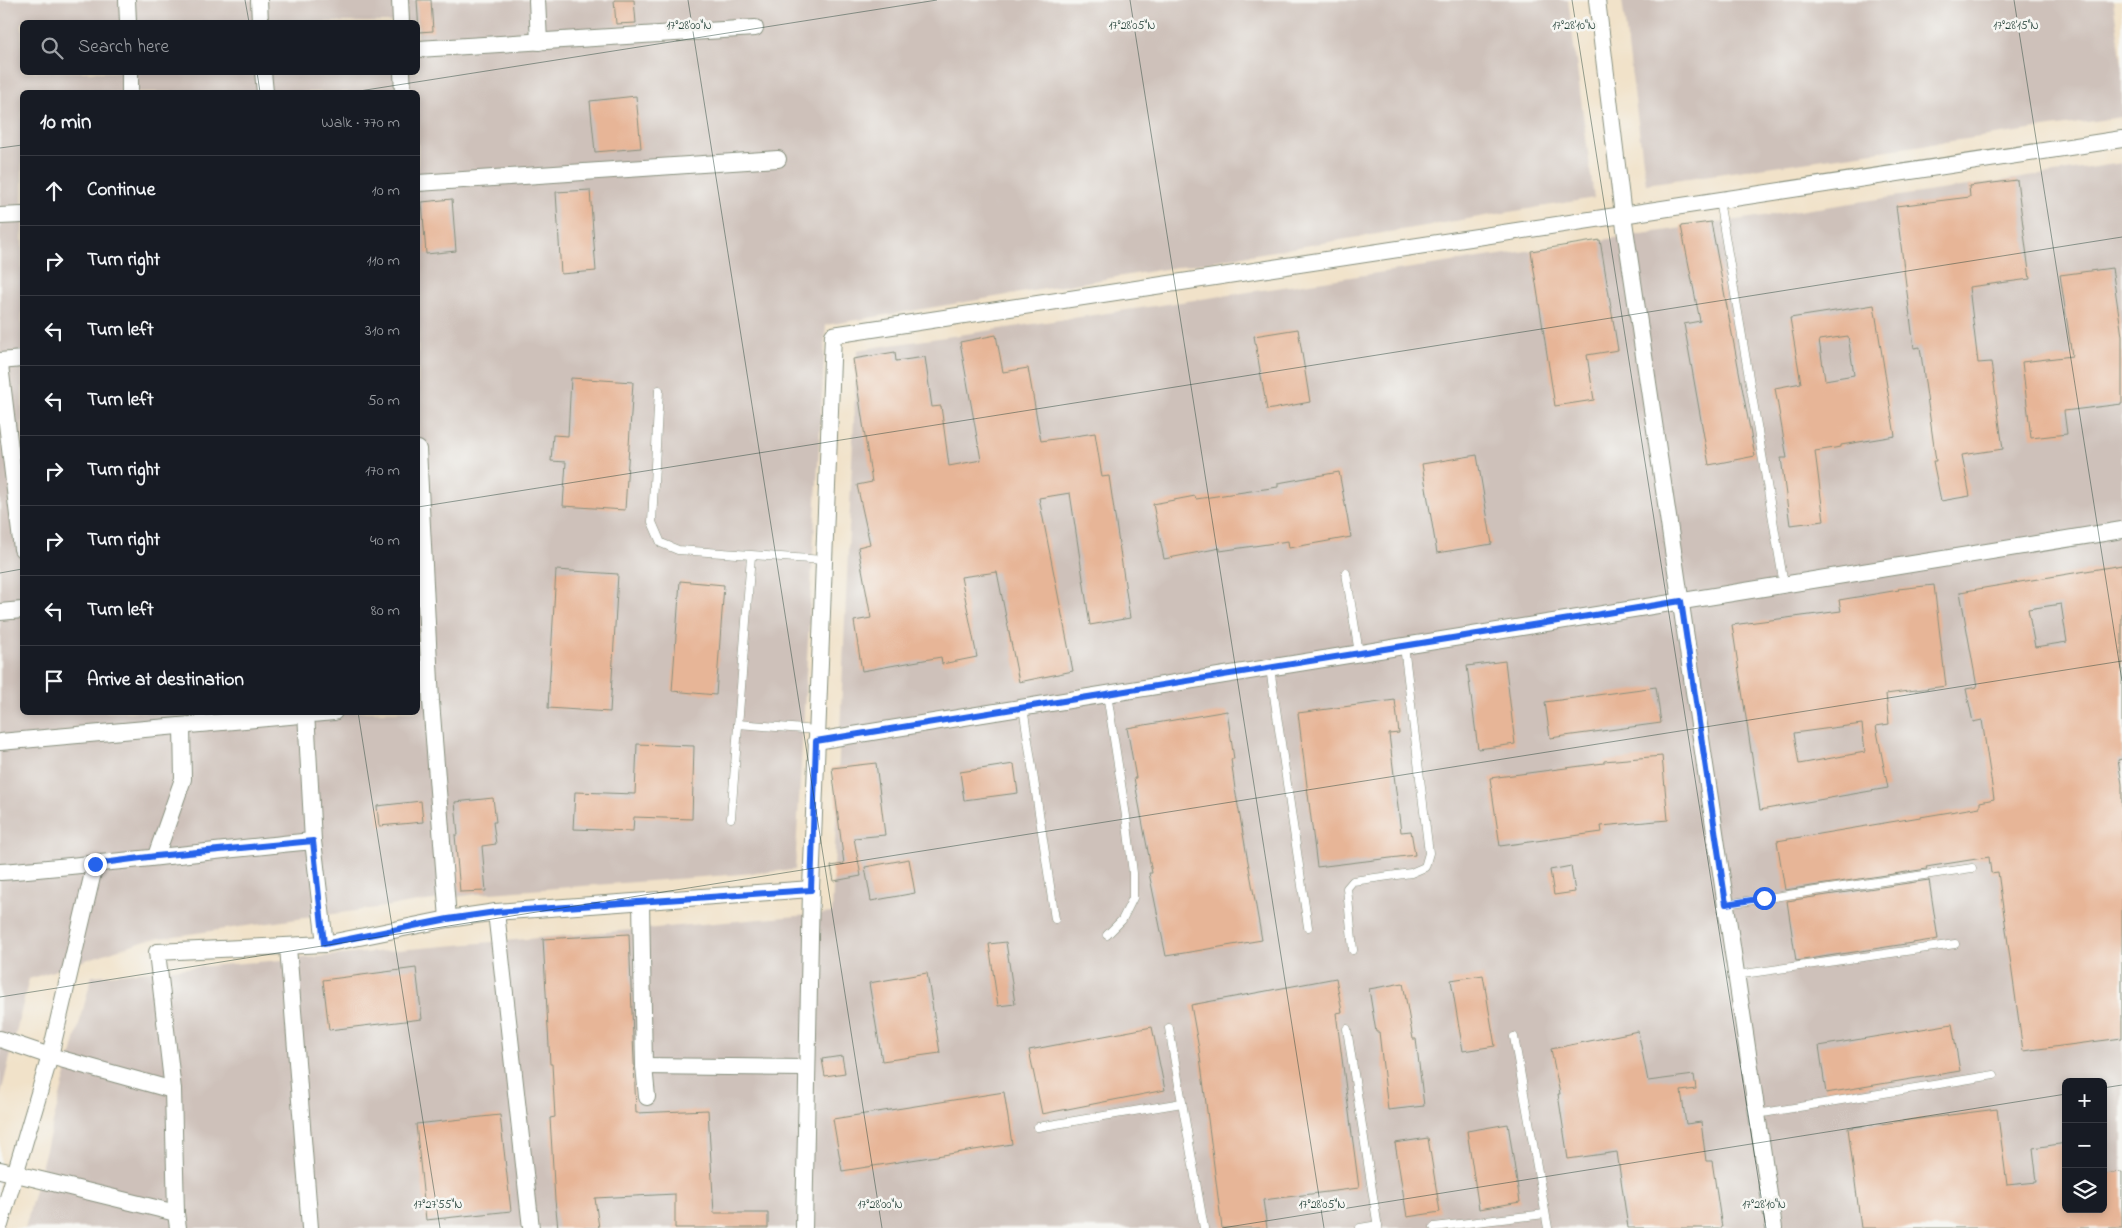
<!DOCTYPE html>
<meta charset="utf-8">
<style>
body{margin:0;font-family:"Indie Flower",sans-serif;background:#20242c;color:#f1f3f6}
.controls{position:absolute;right:15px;bottom:15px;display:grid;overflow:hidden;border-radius:8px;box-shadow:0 2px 8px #0003}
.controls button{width:45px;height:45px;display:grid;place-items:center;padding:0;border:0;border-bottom:1px solid #363941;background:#171b24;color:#f1f3f6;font:25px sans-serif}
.stop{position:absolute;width:15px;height:15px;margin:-11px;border:4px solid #2563eb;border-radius:50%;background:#fff}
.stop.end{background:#2563eb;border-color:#fff;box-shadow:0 1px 5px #0008}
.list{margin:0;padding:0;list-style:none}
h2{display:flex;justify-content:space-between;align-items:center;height:65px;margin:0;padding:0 20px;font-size:21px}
h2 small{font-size:16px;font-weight:400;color:#9ea1a6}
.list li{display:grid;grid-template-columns:32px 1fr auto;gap:15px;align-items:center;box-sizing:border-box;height:70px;padding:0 20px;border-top:1px solid #363941}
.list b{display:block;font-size:19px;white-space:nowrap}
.list em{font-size:16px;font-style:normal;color:#9ea1a6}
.icon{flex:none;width:28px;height:28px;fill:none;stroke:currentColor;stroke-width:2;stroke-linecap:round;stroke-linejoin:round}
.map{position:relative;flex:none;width:2122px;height:1228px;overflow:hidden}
.search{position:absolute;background:#171b24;box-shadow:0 2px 8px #0003;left:20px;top:20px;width:400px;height:55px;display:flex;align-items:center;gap:12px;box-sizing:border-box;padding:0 18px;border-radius:8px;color:#9ea1a6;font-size:19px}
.panel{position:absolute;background:#171b24;box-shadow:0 2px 8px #0003;left:20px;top:90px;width:400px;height:625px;border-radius:8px}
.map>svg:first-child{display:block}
</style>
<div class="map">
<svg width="2122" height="1228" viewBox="0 0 2122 1228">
<rect width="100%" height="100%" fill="#f6f6f2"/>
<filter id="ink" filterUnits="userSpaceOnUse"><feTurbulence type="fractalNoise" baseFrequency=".02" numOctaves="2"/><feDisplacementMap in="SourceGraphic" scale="10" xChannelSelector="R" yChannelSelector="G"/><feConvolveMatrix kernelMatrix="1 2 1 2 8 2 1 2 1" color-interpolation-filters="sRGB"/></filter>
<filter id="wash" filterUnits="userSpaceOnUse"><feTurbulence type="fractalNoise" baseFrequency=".0096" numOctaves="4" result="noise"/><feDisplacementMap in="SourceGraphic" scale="20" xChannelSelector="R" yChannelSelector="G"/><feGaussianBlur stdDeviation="1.12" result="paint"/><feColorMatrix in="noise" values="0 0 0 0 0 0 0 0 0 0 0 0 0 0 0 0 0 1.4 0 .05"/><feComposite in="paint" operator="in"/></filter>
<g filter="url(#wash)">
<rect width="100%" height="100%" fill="#f1e2c9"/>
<g fill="#cec1ba" fill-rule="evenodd">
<path d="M0,0H1568L1594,198L826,325L795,870L477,894L146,940L29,979L0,1098ZM22,22H418V72H22ZM22,92H418V712H22Z"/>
<polygon points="1622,0 2113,0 2122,65 2122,117 1646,184"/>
<path d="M2122,163V1228H25L92,976L832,913L857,350ZM2066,1082H2103V1209H2066Z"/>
</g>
<g id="blocks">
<g fill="#e7b597" fill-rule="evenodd">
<polygon points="417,0 431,0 433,31 419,32"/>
<polygon points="614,0 634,0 636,23 616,24"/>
<polygon points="636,96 641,148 595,152 590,101"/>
<polygon points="2017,180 2030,279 1969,287 1978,363 1991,362 2003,449 1962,455 1970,496 1941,501 1933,461 1936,461 1920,347 1914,348 1896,206 1970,197 1969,186"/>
<polygon points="590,190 596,271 561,274 556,192"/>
<polygon points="452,199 456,251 426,254 422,202"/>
<polygon points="1711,222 1755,456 1709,465 1684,324 1700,321 1681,226"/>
<polygon points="1600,240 1618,350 1587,355 1594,400 1555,406 1531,251"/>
<polygon points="2112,268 2122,336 2122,404 2064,411 2067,434 2031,438 2022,362 2072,356 2060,275"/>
<path d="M1874,305L1895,436L1841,445V447L1815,451L1824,521L1790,525L1781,458H1787L1775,388L1801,383L1790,318ZM1848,336L1854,375L1825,380L1819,340Z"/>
<polygon points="1298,329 1310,402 1267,410 1254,336"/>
<polygon points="996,335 1003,372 1028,368 1041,441 1095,433 1102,477 1109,476 1130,618 1090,625 1070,493 1039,498 1073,671 1019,682 997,572 961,577 977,657 942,664 941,657 862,671 854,621 871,618 858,547 870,544 857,485 872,482 853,359 895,352 896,361 925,357 932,407 941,406 949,466 981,460 960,342"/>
<polygon points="571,378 633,382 625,510 563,506 566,462 551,461 553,435 568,436"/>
<polygon points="1477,455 1492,544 1437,553 1422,464"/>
<polygon points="1339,472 1351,537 1289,548 1288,541 1220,551 1220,548 1164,559 1153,504 1195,496 1196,499 1278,487 1278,483"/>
<path d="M2122,565V759L2118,760L2122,784V1038L2023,1051L1998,872L1991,873L1989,857L1926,867L1927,869L1785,890L1777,841L1980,807V802L1994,799L1982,720L1973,722L1966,689L1977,687L1960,592ZM2061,604L2067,642L2035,647L2028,609Z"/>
<polygon points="556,570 618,574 610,712 548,708"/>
<polygon points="680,581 724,585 716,695 672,691"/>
<path d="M1934,585L1946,686L1886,694L1889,724L1876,726L1888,788L1760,810L1732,625L1841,611L1839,600L1899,590L1898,589ZM1862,724L1865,752L1799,764L1794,733Z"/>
<polygon points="1505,661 1515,744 1478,749 1467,666"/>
<polygon points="1656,687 1661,723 1550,738 1545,702"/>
<polygon points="1395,700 1399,733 1389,734 1401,832 1411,831 1415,855 1317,867 1298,713"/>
<polygon points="1227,711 1234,759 1231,759 1235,789 1262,940 1166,956 1149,873 1152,873 1134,778 1136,778 1127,728"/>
<polygon points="637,744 694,746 692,819 634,817 633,831 573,829 575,792 635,794"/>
<polygon points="1662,756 1668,820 1601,826 1602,832 1500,846 1490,778 1604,763 1604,761"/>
<polygon points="876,763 885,835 854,838 861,876 834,881 831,866 844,864 832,768"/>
<polygon points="1014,764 1018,793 964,800 960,772"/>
<polygon points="493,798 496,822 493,822 496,844 482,846 486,891 460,892 455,835 458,835 455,802"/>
<polygon points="421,801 423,822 379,826 377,806"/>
<polygon points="909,859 915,893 871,901 865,867"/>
<polygon points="1571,866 1575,892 1554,895 1550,870"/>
<polygon points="1929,880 1938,939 1796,961 1787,901"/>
<polygon points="629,934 636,1113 708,1110 714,1213 768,1213 768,1228 675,1228 675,1194 595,1198 599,1228 558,1228 555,1200 550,1118 555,1117 552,1064 550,1064 543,939"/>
<polygon points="1006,942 1015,1004 998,1006 989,944"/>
<polygon points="416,968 422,1019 329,1030 323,980"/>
<polygon points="927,973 940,1053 882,1061 869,983"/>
<polygon points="1483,975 1495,1046 1463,1051 1451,980"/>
<polygon points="1336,978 1342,1012 1336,1013 1359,1188 1263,1200 1267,1228 1222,1228 1199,1049 1191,1005"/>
<polygon points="1403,983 1413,1039 1416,1039 1424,1106 1388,1110 1379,1032 1376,1032 1369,989"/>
<polygon points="1952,1024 1960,1071 1826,1093 1819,1046"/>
<polygon points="1152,1027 1165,1090 1042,1114 1029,1050"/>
<polygon points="1638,1031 1648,1081 1694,1075 1696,1089 1681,1091 1686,1124 1701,1122 1706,1161 1712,1161 1722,1228 1628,1228 1617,1152 1568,1159 1558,1094 1560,1094 1551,1049"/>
<polygon points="842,1056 845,1073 825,1076 822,1059"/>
<polygon points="1004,1092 1012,1144 842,1171 833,1119"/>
<polygon points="1997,1109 2007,1185 2037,1182 2033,1148 2066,1143 2066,1209 2103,1209 2103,1174 2122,1172 2122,1228 1861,1228 1848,1128"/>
<polygon points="500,1115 511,1211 426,1220 416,1124"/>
<polygon points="1508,1124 1520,1202 1479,1209 1467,1131"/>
<polygon points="1428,1138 1440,1212 1407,1217 1395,1143"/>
</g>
</g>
</g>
<g filter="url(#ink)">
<use href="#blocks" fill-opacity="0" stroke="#88907e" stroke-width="1"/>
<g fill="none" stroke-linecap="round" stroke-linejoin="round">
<g stroke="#88907e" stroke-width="9">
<g id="service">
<polyline points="1719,200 1784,585"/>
<polyline points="659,390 652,522 661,543 678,550 824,560"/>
<polyline points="1346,573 1359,653"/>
<polyline points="1270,668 1308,927"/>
<polyline points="1023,707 1055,919"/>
<polyline points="738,724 817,730"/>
<polyline points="731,818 751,556"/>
<polyline points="1726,904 1972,868"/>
<polyline points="1107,935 1122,920 1133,898 1133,873 1126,816 1107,694"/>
<polyline points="1353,950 1347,888 1353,881 1411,873 1425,867 1429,853 1404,646"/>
<polyline points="1736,975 1955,944"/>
<polyline points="1169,1028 1204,1228"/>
<polyline points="1347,1029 1378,1228"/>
<polyline points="1514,1037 1548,1228"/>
<polyline points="1757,1114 1994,1075"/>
<polyline points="1038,1127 1182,1103"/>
<polyline points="1434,1227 1545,1214"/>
<polyline points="1360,1228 1378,1225"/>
</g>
</g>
<g stroke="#88907e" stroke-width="18">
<g id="minor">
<polyline points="127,0 128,22"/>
<polyline points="259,0 260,22"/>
<polyline points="400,0 401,22"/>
<polyline points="537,0 539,42"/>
<polyline points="1597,0 1623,215 1774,1228"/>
<polyline points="418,49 755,28"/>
<polyline points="130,72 130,92"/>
<polyline points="263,72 265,92"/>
<polyline points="402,72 403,92"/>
<polyline points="418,183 778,159"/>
<polyline points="0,216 22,215"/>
<polyline points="0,361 22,359"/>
<polyline points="0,365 22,549"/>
<polyline points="418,449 431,701 448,919"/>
<polyline points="0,612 22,610"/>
<polyline points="306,712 313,841 325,944"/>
<polyline points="816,741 2122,530"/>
<polyline points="0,742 334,712"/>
<polyline points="156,856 183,779 182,727"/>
<path d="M0,872C105,864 209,851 313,841"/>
<polyline points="641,902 644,1066 647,1097"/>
<polyline points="496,912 531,1228"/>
<polyline points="288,947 310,1228"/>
<polyline points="0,1039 50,1056 173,1090"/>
<polyline points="644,1066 806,1068"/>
<polyline points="0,1170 176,1213"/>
<polyline points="0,1225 50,1056 95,864"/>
<polyline points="178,1228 176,1213 173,1090 157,952 325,944 448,919 496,912 811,889"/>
<polyline points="804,1228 811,889 833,335 2122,139"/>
</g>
</g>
<use href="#service" stroke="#fff" stroke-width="8"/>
<use href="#minor" stroke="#fff" stroke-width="16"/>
</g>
</g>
<g fill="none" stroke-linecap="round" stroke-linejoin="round" filter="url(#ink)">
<polyline stroke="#2563eb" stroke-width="6" points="95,864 156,856 313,841 324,944 448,919 496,912 811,890 816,741 1681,601 1726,904 1764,898"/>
</g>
<path fill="none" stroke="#1f3d34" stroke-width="1" stroke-opacity="0.45" d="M245,0L249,22M688,0L882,1228M1130,0L1324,1228M1572,0L1766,1228M2014,0L2122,681M257,72L260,92M353,92L937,0M0,148L22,145M418,507L2122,237M0,573L22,569M358,712L440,1228M0,997L2122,661M2103,1088L2122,1085M1222,1228L2066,1094"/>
<g font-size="12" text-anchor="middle" fill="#1f3d34" stroke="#f6f6f2" stroke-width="5" stroke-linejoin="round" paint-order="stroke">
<text x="689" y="29">17°28'00"N</text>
<text x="1132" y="29">17°28'05"N</text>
<text x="1574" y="29">17°28'10"N</text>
<text x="2016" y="29">17°28'15"N</text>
<text x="438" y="1208">17°27'55"N</text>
<text x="880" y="1208">17°28'00"N</text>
<text x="1322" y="1208">17°28'05"N</text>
<text x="1764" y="1208">17°28'10"N</text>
</g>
</svg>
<div class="controls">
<button>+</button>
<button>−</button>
<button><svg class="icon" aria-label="layers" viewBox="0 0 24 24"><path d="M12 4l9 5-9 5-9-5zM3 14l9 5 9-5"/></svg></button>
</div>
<div class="stop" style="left:1764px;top:898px"></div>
<div class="stop end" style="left:95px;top:864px"></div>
<div class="search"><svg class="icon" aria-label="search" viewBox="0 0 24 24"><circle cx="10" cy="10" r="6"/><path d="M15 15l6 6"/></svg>Search here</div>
<section class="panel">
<h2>10 min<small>Walk · 770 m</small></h2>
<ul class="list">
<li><svg class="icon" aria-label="ahead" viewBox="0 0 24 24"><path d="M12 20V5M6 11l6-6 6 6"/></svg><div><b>Continue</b></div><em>10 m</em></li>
<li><svg class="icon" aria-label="right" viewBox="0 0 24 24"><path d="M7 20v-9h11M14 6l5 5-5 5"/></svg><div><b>Turn right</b></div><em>110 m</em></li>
<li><svg class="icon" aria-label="left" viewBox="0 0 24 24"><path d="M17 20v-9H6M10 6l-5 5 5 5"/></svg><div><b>Turn left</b></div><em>310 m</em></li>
<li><svg class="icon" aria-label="left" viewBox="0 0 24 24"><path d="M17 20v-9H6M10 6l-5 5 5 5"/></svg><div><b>Turn left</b></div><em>50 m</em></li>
<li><svg class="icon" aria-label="right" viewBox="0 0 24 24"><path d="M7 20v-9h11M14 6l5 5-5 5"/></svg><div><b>Turn right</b></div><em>170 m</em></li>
<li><svg class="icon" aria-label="right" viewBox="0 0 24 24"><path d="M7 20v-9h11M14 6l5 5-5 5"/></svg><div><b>Turn right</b></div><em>40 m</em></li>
<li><svg class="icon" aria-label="left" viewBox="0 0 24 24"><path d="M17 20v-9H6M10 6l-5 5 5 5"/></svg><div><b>Turn left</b></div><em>80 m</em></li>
<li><svg class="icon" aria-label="arrive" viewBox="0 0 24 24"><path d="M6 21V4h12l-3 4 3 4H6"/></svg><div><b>Arrive at destination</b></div></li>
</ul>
</section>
</div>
